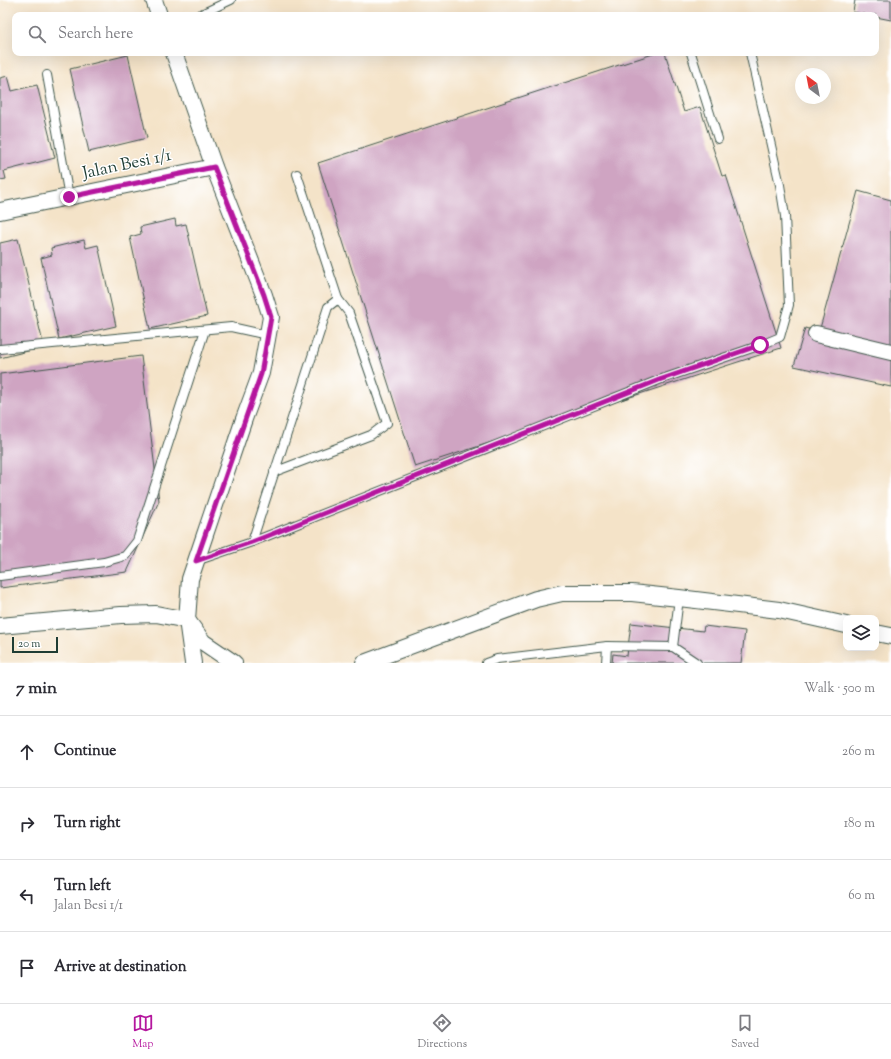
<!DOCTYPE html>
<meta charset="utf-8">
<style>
body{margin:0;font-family:"Sorts Mill Goudy",serif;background:#f2f2f3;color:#2b2b33}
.controls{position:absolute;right:12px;bottom:12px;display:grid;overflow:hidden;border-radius:8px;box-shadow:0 4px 16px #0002}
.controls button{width:36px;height:36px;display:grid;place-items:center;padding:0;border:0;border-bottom:1px solid #e1e1e2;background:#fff;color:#2b2b33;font:20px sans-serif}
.compass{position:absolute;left:795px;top:68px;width:36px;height:36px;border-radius:50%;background:#fff;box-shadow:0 4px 16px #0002;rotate:328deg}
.scale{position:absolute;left:12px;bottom:10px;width:46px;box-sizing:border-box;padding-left:4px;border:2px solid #1f3d34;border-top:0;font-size:11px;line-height:14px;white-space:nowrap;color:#1f3d34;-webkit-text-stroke:3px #fff;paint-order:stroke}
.stop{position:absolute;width:12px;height:12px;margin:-9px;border:3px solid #b5179e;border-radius:50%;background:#fff}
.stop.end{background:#b5179e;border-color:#fff;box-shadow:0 1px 4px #0008}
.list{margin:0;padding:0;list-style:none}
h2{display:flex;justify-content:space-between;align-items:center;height:52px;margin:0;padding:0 16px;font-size:17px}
h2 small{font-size:13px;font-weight:400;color:#7c7c81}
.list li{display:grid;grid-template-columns:26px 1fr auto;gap:12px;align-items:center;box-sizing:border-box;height:72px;padding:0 16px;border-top:1px solid #e1e1e2}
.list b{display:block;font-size:15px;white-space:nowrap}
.list p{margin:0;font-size:13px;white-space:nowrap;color:#7c7c81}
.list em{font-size:13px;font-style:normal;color:#7c7c81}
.icon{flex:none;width:22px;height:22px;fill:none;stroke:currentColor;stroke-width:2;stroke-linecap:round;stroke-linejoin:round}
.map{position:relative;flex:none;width:891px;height:663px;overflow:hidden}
.search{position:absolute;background:#fff;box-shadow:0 4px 16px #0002;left:12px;right:12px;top:12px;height:44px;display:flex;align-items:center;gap:10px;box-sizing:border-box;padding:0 14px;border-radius:8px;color:#7c7c81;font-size:15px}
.sheet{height:340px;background:#fff}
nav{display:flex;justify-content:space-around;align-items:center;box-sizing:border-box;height:56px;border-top:1px solid #e1e1e2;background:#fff;font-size:11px;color:#7c7c81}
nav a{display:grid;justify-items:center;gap:2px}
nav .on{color:#b5179e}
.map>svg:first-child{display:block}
</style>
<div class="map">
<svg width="891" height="663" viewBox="0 0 891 663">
<rect width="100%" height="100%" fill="#fff"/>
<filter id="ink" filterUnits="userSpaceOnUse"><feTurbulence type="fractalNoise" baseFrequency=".025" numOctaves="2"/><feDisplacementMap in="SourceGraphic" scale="8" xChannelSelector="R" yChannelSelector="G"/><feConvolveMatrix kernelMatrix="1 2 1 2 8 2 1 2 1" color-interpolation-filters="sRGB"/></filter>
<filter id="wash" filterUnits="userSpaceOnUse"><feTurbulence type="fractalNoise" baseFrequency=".012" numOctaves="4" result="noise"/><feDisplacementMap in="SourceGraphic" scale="16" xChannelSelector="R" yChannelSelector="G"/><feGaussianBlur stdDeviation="0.9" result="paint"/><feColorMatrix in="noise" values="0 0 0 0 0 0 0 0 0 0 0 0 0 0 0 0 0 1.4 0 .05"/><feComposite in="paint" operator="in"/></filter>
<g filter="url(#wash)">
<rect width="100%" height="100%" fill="#f4e3c8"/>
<g id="blocks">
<g fill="#cfa4c2">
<polygon points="855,0 891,0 891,20 876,17 876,15 868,15 853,12"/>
<polygon points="656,53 665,53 684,112 700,107 722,176 726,175 781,348 415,467 318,163"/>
<polygon points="128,55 147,138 89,152 70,69"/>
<polygon points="8,76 12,91 37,85 55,158 4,171 6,179 0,180 0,78"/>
<polygon points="858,191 891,200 891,387 794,366 805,328 819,332"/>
<polygon points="175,219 176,226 186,224 207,316 150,329 130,237 141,234 140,227"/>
<polygon points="18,239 44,347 0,358 0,243"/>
<polygon points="84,240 86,248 98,245 116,326 59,339 41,258 52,255 51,248"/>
<polygon points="141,356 159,501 127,572 0,588 0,374"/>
<polygon points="631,623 703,631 704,626 745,631 741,663 612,663 613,654 627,656"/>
</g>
</g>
</g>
<g filter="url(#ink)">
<use href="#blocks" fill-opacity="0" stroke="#3f564a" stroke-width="1"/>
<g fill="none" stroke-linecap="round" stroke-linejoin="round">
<g stroke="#3f564a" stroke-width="10">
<g id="service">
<polyline points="199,15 231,0"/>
<polyline points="691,53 718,139"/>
<polyline points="47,75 69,197"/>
<polyline points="0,349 231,327 267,335"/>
<polyline points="274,472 371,435 387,423 349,313 338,299"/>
<polyline points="252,542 328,307 338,299 297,174"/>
<polyline points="196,561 252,542 659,380 761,345 780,337 789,305 785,216 780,185 750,53"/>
<polyline points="0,576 104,562 125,556 137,541 205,330"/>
<polyline points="673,647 697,663"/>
<polyline points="486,663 497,659 607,646 673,647 679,598"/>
<polyline points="606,663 607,646"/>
</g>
</g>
<g stroke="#3f564a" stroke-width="18">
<g id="minor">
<polyline points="154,0 159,15"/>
<polyline points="174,53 214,167 264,295 271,317 261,373 244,419 190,579 187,620 193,663"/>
<polyline points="0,211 214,167"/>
<polyline points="816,334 891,352"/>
<polyline points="0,626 121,615 156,614 187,620 203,642 234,663"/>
<polyline points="876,633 891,636"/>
<polyline points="364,663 536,599 562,593 632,593 679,598 779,610 846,625"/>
</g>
</g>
<use href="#service" stroke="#fff" stroke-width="8"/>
<use href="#minor" stroke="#fff" stroke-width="16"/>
</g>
</g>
<g fill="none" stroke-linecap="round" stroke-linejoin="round" filter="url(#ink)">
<polyline stroke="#b5179e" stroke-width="5" points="69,197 214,167 264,295 271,317 261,374 196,561 252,542 659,380 760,345"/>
</g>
<g text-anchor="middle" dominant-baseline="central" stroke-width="3" stroke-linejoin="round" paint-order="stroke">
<g font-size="17" fill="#1f3d34" stroke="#fff">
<text transform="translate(127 165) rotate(-12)">Jalan Besi 1/1</text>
</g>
</g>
</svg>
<div class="controls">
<button><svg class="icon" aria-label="layers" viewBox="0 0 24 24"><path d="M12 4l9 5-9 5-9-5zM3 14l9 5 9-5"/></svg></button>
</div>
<svg class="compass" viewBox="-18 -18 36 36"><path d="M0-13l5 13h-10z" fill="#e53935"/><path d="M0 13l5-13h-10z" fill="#7c7c81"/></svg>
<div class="scale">20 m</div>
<div class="stop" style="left:760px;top:345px"></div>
<div class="stop end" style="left:69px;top:197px"></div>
<div class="search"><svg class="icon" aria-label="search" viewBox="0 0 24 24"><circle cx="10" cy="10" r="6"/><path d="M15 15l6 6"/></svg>Search here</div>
</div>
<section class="sheet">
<h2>7 min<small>Walk · 500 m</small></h2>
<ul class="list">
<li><svg class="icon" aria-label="ahead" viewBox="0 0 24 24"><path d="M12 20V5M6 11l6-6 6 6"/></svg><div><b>Continue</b></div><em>260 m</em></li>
<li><svg class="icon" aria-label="right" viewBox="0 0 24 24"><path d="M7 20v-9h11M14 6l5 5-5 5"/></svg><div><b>Turn right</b></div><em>180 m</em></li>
<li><svg class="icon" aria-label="left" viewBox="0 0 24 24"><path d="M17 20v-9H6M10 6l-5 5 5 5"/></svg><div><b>Turn left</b><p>Jalan Besi 1/1</p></div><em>60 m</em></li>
<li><svg class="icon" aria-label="arrive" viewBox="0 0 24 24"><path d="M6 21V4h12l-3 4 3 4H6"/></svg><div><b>Arrive at destination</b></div></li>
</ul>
</section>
<nav>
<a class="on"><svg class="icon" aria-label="map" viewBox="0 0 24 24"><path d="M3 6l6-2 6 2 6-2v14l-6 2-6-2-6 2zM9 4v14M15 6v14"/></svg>Map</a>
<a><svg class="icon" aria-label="directions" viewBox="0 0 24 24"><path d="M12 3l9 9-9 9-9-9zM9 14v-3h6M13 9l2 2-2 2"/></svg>Directions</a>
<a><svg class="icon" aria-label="saved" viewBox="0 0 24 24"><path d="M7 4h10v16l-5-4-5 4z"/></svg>Saved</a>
</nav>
